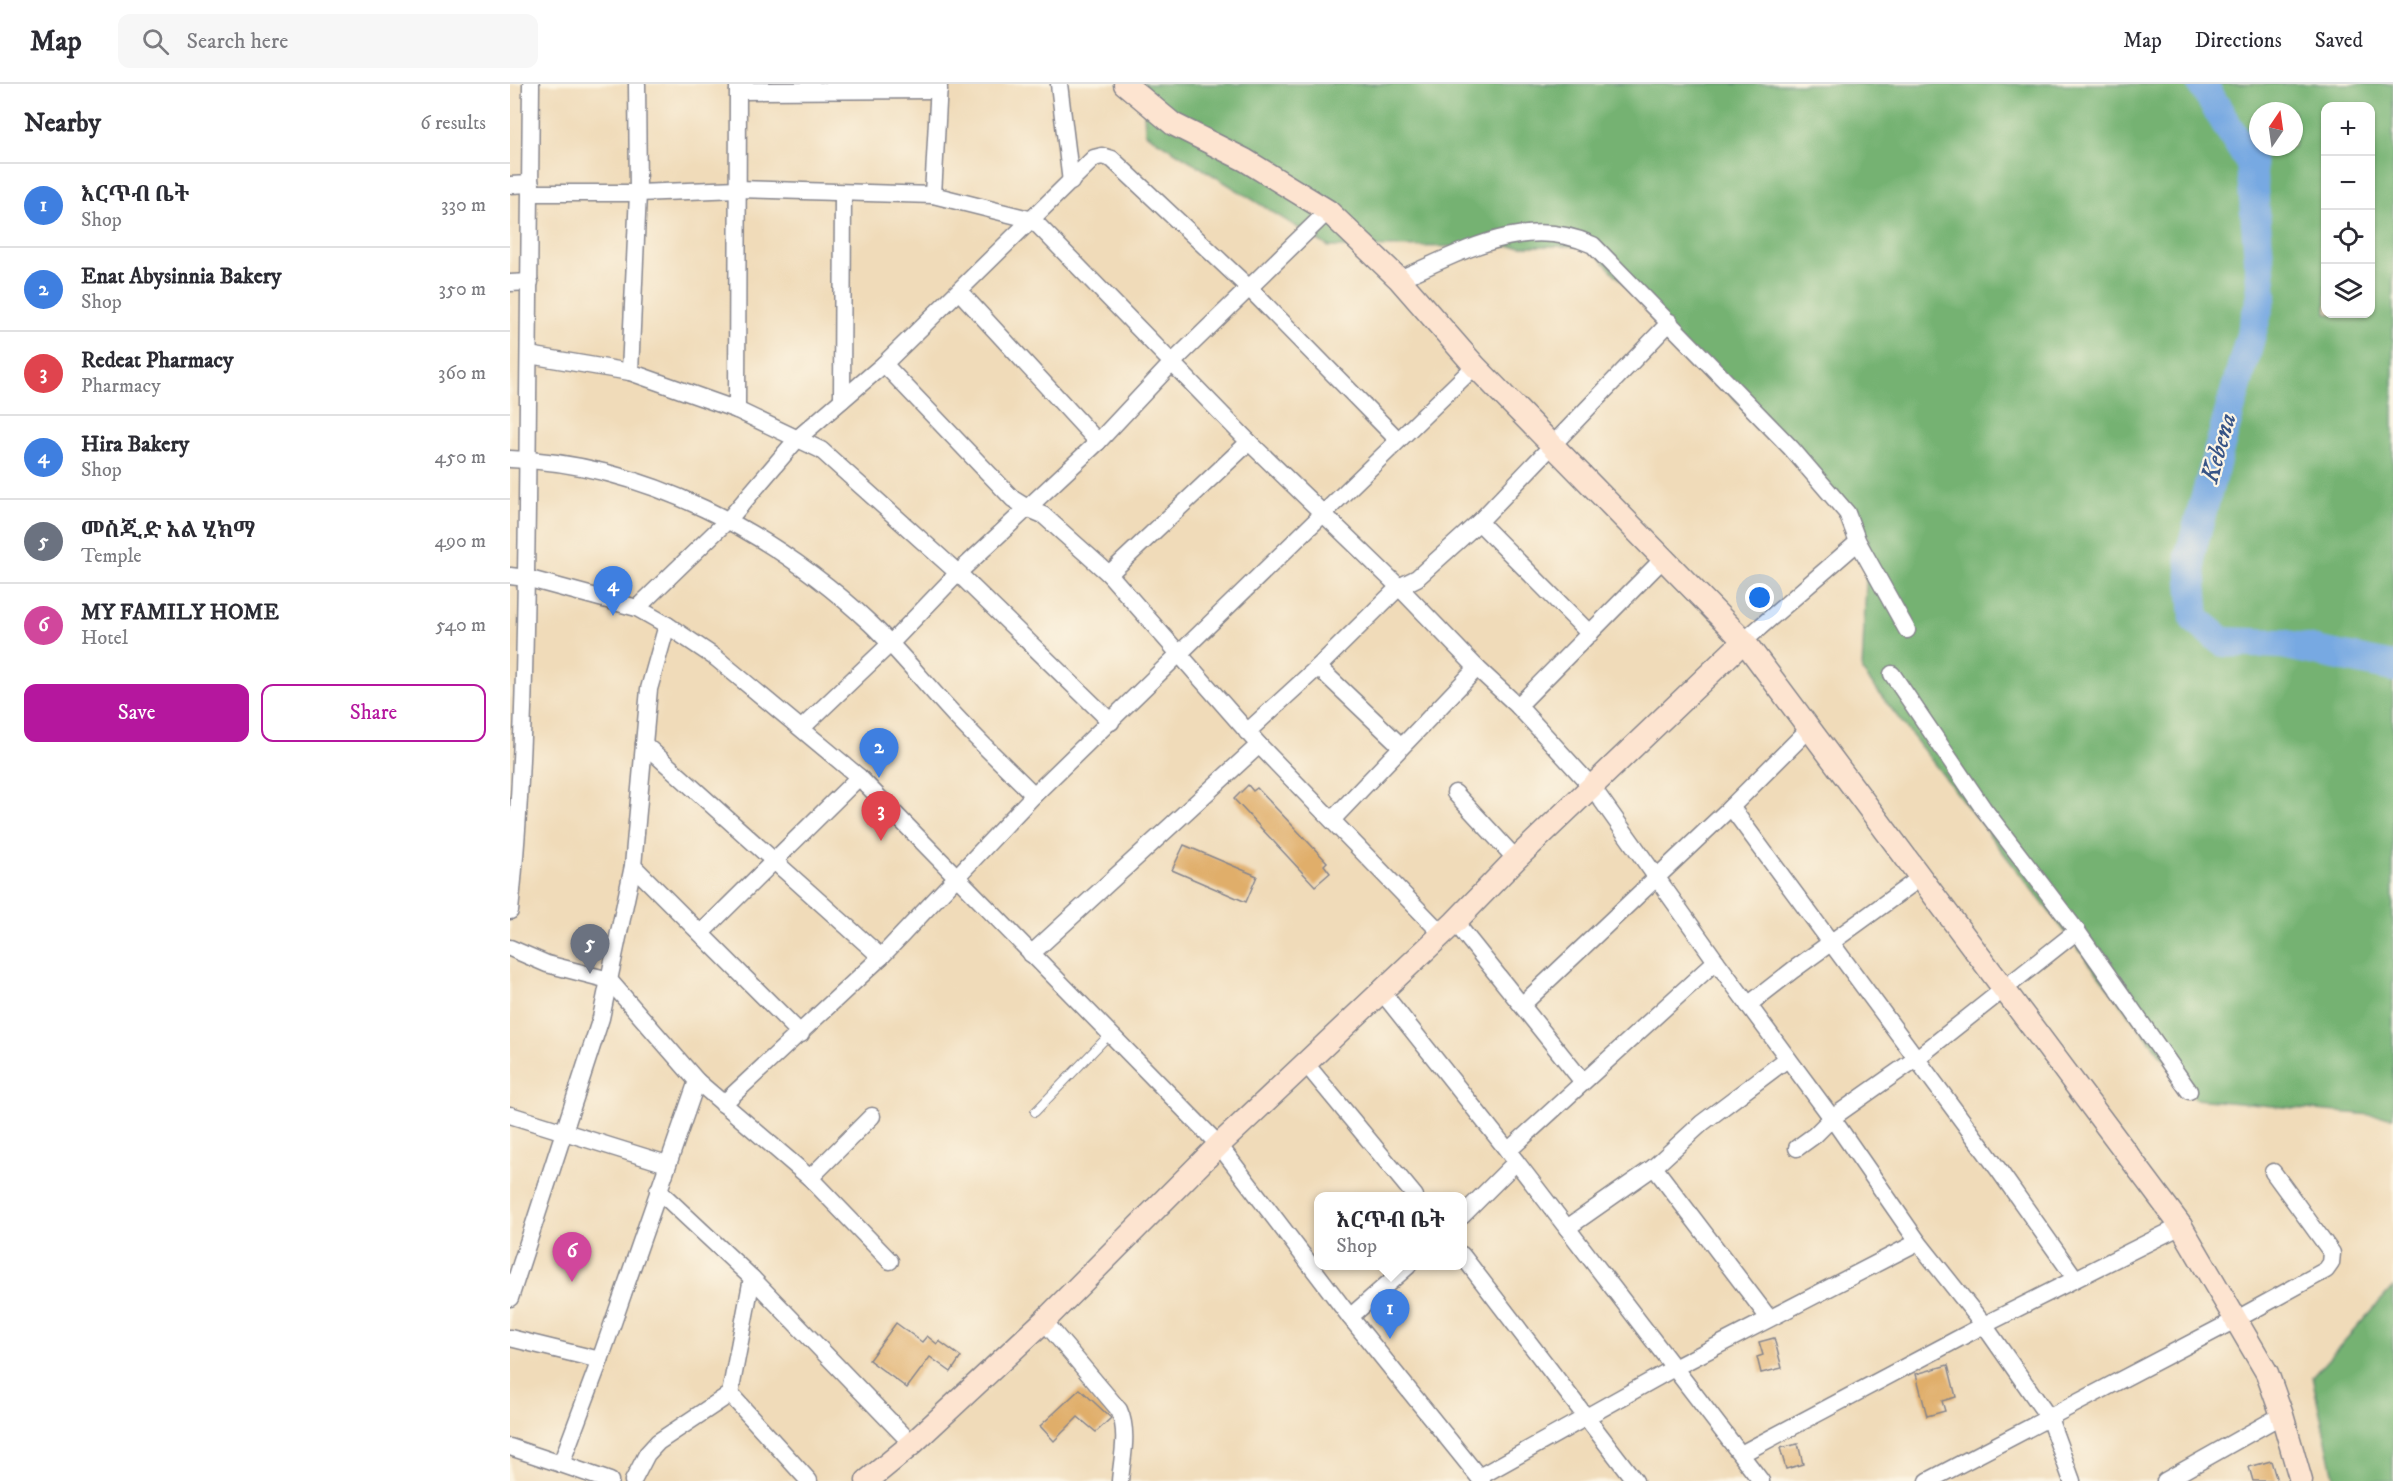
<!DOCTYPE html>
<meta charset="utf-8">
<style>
body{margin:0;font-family:"IM FELL DW Pica","Noto Serif Ethiopic",serif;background:#f7f7f7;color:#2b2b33}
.controls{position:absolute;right:18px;top:18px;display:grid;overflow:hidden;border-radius:12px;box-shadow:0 2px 4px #0004}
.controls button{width:54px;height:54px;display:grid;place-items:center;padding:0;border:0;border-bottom:2px solid #e1e1e2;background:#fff;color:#2b2b33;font:30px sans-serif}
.compass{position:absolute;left:1739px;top:18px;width:54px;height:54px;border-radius:50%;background:#fff;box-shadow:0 2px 4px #0004;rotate:13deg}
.you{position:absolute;left:1250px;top:514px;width:21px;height:21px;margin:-15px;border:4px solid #fff;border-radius:50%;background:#1a73e8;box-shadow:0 0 0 9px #1a73e833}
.badge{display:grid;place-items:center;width:39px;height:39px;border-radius:50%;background:#b5179e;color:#fff;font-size:20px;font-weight:700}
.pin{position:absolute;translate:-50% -50px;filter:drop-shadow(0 2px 3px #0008)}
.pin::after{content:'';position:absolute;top:32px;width:21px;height:18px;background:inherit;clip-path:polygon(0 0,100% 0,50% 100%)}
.popup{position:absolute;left:804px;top:1108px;width:153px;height:78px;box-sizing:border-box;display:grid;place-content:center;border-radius:12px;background:#fff;filter:drop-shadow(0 2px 4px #0005);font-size:20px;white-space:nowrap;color:#7c7c81}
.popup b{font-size:22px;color:#2b2b33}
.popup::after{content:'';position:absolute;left:50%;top:100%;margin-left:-12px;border:12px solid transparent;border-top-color:#fff}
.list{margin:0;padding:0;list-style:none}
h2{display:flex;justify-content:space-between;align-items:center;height:78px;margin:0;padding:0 24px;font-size:26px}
h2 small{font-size:20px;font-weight:400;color:#7c7c81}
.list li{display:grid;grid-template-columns:39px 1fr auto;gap:18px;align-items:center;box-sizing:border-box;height:84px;padding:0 24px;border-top:2px solid #e1e1e2}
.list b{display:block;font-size:22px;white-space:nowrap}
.list p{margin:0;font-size:20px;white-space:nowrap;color:#7c7c81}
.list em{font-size:20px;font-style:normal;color:#7c7c81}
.actions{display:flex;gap:12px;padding:18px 24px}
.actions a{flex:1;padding:14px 0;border:2px solid #b5179e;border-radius:12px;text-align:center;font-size:21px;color:#b5179e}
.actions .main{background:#b5179e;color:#fff}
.icon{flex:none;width:33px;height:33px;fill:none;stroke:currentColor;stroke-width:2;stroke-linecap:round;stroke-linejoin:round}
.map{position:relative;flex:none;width:1883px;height:1397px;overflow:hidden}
header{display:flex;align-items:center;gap:36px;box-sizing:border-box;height:84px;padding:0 30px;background:#fff;border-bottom:2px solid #e1e1e2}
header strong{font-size:28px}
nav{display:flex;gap:33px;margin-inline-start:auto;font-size:21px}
.search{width:420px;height:54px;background:#f7f7f7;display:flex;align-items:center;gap:15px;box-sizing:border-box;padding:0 21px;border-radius:12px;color:#7c7c81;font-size:22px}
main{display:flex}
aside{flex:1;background:#fff}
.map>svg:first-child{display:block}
</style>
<header>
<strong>Map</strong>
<div class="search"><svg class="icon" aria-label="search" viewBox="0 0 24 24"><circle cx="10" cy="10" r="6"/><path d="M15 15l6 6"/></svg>Search here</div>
<nav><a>Map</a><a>Directions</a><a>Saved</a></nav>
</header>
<main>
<aside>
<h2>Nearby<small>6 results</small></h2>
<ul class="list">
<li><span class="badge" style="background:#3f7fe0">1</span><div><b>እርጥብ ቤት</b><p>Shop</p></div><em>330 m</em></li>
<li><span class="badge" style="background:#3f7fe0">2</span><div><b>Enat Abysinnia Bakery</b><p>Shop</p></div><em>350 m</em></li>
<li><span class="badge" style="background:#e0444e">3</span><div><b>Redeat Pharmacy</b><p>Pharmacy</p></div><em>360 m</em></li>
<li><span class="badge" style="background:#3f7fe0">4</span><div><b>Hira Bakery</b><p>Shop</p></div><em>450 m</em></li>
<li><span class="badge" style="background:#6b7280">5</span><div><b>መስጂድ አል ሂክማ</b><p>Temple</p></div><em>490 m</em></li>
<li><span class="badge" style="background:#d1479c">6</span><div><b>MY FAMILY HOME</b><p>Hotel</p></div><em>540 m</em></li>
</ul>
<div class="actions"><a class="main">Save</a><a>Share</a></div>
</aside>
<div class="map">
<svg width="1883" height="1397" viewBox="0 0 1883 1397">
<rect width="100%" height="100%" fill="#fcf5e5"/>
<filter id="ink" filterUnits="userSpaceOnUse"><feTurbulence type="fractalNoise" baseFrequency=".0167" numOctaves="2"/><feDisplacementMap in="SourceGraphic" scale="12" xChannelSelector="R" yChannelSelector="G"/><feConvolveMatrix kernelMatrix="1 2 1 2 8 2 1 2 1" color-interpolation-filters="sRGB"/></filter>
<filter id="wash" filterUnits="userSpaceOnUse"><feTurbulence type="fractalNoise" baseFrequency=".008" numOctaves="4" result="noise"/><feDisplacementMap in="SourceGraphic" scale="24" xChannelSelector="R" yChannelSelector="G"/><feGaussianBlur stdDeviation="1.35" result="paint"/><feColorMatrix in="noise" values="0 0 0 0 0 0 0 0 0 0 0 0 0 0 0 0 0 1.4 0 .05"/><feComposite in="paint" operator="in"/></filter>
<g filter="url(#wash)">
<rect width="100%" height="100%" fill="#f0dbb9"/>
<g fill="#74b272" stroke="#487068" stroke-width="1.5" fill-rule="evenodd">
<path d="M633,0H1883V1033L1685,1015L1352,587L1358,453L1078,162L819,163L635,49ZM1816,22H1860V230H1816ZM1748,27H1784V63H1748Z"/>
<polygon points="1883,1203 1883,1397 1825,1397 1802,1293"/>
</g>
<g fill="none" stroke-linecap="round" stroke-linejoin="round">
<polyline stroke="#77a9e2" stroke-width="30" points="1692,0 1741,80 1752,211 1680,470 1685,535 1713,558 1772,560 1883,583"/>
</g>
<g id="blocks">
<g fill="#e0ae6a">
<polygon points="738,701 743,707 747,704 817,778 814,781 820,789 805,802 724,715"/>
<polygon points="674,761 747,792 736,818 662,786"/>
<polygon points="386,1239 412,1258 417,1252 427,1260 429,1257 451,1273 441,1288 420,1273 397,1304 359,1276"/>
<polygon points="1264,1254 1272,1284 1251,1289 1247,1273 1253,1271 1249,1258"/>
<polygon points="1438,1281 1446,1313 1432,1317 1435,1327 1417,1332 1406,1290"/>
<polygon points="570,1305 601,1334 586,1348 568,1333 544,1357 530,1342"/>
<polygon points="1288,1360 1293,1380 1276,1385 1270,1364"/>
<polygon points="1761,1377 1767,1397 1743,1397 1739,1383"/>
</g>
</g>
</g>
<g filter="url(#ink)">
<use href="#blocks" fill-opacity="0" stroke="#86858c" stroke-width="1.5"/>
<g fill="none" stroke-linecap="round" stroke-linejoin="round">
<g stroke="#86858c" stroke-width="10">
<polyline id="service" points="525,1028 600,950"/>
</g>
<g stroke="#86858c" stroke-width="19">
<g id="minor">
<polyline points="549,0 561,98"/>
<polyline points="228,7 429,6"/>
<polyline points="0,101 21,100"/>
<polyline points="21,109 128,109 228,105 423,111 523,136 739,358 889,503 967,584 1008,622 1083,704 1206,877 1322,1034 1408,1158 1474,1241 1539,1334 1562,1397"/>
<polyline points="423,111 429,0"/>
<path d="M889,195C951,169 1015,129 1083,161L1281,364L1337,429L1348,458L1397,546"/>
<polyline points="0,199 20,198"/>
<polyline points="449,207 588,358"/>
<polyline points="19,271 120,288 227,326 311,366 448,489 601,638"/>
<polyline points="374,280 503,415 519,425 533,431 599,490 749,661 932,850"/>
<polyline points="120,288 128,109 127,0"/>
<polyline points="332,316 333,109"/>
<polyline points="227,326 228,0"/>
<path d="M0,375C135,379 264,449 361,540C388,566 412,596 438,624C465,654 495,682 524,711"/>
<polyline points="969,438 1080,550"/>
<polyline points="599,490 739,358"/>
<polyline points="0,492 16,494 127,524 157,541 206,574 349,693 709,1061 840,1233 972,1397"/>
<polyline points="127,524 219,435 288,354 374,280 584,74 592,72 602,75 738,203 888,356"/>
<polyline points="1234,557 1348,458"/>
<polyline points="808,583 891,662"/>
<polyline points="1382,590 1473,724 1567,847 1679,1007"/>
<polyline points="1008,622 1154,474"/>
<polyline points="292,644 379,561 448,489 588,358 662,279 818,127"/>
<polyline points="737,648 808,583 889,503 907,494 969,438 1160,238"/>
<polyline points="134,660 371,873"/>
<polyline points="945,709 1006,775"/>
<polyline points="1221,723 1488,1085 1565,1194"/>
<polyline points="822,736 967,584"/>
<polyline points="123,782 291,950"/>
<path d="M0,827C14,693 15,558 17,423C19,282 21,141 21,0"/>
<polyline points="945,838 1073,998"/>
<polyline points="191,849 349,693"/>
<polyline points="0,864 37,880 99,896 187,997 90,1276 0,1254"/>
<polyline points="521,870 749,661"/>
<polyline points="872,908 998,1067 1251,1397"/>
<polyline points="1013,920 1221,723 1300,644"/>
<polyline points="1238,921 1283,886 1410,794"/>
<polyline points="796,980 905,1112"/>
<polyline points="187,997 300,1094 380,1177"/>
<polyline points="213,1020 371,873 524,711 965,282"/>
<polyline points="0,1031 157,1080"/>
<polyline points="1287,1064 1305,1051 1322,1034 1407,974 1567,847"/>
<polyline points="998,1067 1206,877"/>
<polyline points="300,1094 362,1032"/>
<polyline points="148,1106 242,1194 402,1360"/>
<polyline points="952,1132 1006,1078"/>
<polyline points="1057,1144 1144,1083"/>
<polyline points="952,1171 1125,1397"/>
<polyline points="0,1214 91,934 123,782 139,605 157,541"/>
<polyline points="840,1233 898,1182"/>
<polyline points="1258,1233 1144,1083 1192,1039 1277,975"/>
<path d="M534,1237L609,1326C619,1348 612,1374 610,1397"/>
<polyline points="220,1310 299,1397"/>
<polyline points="0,1363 51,1380 90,1276"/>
<polyline points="1231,1370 1474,1241 1671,1142"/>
<polyline points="51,1380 100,1397"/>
<polyline points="969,1393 1164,1284 1408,1158"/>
<polyline points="123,1397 137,1370 148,1358 220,1310 242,1194"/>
<polyline points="1418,1397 1727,1235 1816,1186 1821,1179 1822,1169 1763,1088"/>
<polyline points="1655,1397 1772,1331"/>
</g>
</g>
<g stroke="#86858c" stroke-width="25">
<g id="secondary">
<polyline points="615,0 663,40 735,76 818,127 889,195 965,282 1234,557 1671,1142 1757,1289 1772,1331 1791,1397"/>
<polyline points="357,1397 402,1360 534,1237 709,1061 945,838 1006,775 1234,557"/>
</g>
</g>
<use href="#service" stroke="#fff" stroke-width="8"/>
<use href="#minor" stroke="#fff" stroke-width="16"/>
<use href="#secondary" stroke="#fde4d0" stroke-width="22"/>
</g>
</g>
<g text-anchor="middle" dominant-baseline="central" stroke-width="4.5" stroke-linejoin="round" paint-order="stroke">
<g font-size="26" font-style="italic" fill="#375486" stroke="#fcf5e5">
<text transform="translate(1709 364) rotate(-74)">Kebena</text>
</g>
</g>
</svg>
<div class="controls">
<button>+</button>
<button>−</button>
<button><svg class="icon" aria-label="locate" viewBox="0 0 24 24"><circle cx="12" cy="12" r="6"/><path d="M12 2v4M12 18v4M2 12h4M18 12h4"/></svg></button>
<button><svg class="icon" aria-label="layers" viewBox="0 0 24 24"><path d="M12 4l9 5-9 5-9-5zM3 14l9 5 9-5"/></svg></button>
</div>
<svg class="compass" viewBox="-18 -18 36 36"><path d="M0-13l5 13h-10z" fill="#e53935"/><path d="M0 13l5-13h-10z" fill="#7c7c81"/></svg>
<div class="you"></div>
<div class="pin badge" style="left:880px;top:1255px;background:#3f7fe0">1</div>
<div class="popup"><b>እርጥብ ቤት</b>Shop</div>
<div class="pin badge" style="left:369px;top:694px;background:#3f7fe0">2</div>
<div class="pin badge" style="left:371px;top:757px;background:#e0444e">3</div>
<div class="pin badge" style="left:103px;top:532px;background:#3f7fe0">4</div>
<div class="pin badge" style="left:80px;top:890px;background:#6b7280">5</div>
<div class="pin badge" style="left:62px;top:1198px;background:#d1479c">6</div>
</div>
</main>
